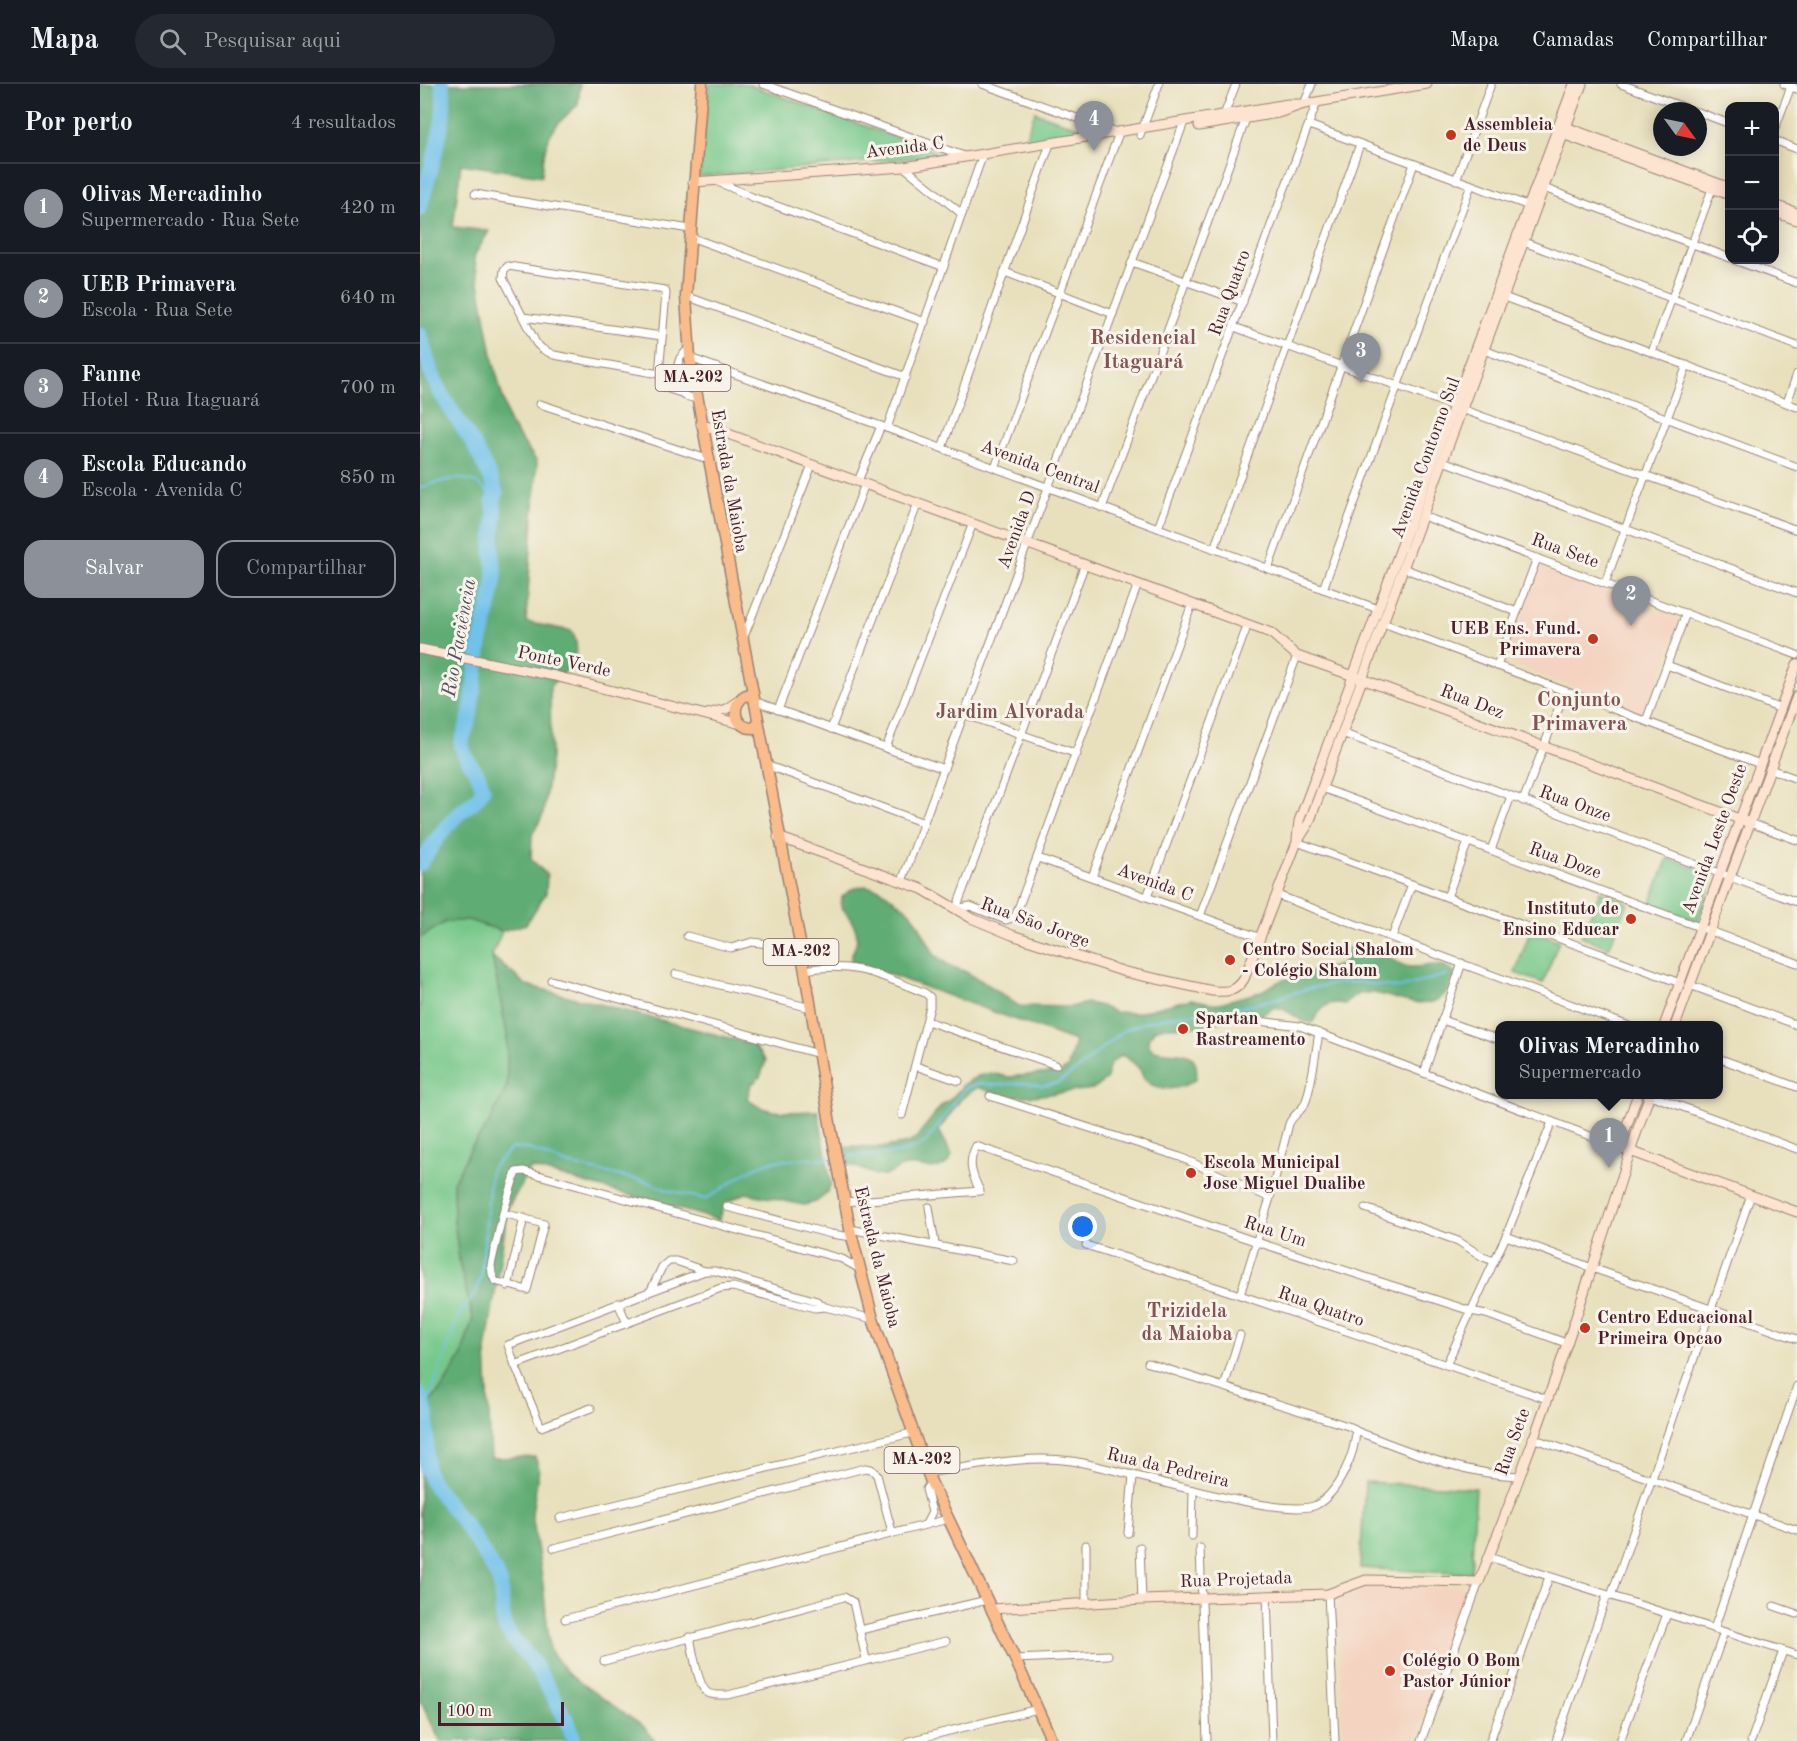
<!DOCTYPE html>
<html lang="pt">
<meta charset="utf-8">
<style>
body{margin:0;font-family:"Old Standard TT",serif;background:#242831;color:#f1f3f6}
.controls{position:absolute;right:18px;top:18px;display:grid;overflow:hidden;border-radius:12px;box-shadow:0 3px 15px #0003}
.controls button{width:54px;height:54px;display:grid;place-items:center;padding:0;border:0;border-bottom:2px solid #363941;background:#171b24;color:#f1f3f6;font:30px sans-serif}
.compass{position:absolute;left:1233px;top:18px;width:54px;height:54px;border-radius:50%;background:#171b24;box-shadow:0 3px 15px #0003;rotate:123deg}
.scale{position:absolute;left:18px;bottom:15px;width:126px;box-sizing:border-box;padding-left:6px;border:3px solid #4a1f2b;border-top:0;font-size:16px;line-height:21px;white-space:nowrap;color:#4a1f2b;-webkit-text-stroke:4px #f7f3e8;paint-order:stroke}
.you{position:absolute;left:663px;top:1143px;width:21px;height:21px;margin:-15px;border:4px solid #fff;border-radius:50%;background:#1a73e8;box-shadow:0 0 0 9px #1a73e833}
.badge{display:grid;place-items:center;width:39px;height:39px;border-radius:50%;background:#8c9099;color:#fff;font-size:20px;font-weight:700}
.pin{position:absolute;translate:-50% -50px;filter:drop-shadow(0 2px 3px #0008)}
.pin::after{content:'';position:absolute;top:32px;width:21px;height:18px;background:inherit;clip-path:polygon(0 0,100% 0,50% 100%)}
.popup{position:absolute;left:1075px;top:937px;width:228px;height:78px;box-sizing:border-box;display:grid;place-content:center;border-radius:12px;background:#171b24;filter:drop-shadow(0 2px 4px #0005);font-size:20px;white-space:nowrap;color:#9ea1a6}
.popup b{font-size:22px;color:#f1f3f6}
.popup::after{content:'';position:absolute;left:50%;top:100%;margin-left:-12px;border:12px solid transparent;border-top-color:#171b24}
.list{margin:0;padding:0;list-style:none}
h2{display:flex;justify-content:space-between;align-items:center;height:78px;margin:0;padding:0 24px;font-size:26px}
h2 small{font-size:20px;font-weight:400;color:#9ea1a6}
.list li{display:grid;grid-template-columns:39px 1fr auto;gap:18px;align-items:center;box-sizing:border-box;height:90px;padding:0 24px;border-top:2px solid #363941}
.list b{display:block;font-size:22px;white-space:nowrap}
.list p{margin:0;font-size:20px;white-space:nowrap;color:#9ea1a6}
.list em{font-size:20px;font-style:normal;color:#9ea1a6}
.actions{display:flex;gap:12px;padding:18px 24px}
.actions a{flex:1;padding:14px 0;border:2px solid #8c9099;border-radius:18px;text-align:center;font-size:21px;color:#8c9099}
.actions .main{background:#8c9099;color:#fff}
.icon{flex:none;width:33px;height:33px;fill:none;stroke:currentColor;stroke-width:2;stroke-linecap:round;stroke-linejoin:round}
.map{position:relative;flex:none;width:1377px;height:1657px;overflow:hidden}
header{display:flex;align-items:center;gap:36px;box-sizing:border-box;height:84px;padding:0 30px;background:#171b24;border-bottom:2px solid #363941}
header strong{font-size:28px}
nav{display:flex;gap:33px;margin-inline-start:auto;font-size:21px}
.search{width:420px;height:54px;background:#242831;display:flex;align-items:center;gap:15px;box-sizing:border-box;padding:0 21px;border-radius:33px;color:#9ea1a6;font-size:22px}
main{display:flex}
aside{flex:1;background:#171b24}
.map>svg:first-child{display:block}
</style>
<header>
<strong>Mapa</strong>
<div class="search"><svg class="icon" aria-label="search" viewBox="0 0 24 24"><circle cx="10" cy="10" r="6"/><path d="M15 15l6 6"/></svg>Pesquisar aqui</div>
<nav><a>Mapa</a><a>Camadas</a><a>Compartilhar</a></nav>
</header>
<main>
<aside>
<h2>Por perto<small>4 resultados</small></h2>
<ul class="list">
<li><span class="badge">1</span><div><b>Olivas Mercadinho</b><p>Supermercado · Rua Sete</p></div><em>420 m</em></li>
<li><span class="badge">2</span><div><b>UEB Primavera</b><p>Escola · Rua Sete</p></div><em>640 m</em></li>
<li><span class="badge">3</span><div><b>Fanne</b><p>Hotel · Rua Itaguará</p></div><em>700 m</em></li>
<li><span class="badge">4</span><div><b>Escola Educando</b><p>Escola · Avenida C</p></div><em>850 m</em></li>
</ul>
<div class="actions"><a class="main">Salvar</a><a>Compartilhar</a></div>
</aside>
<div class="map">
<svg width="1377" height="1657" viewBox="0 0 1377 1657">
<rect width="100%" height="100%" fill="#f7f3e8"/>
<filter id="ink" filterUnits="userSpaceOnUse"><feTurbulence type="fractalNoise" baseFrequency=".0167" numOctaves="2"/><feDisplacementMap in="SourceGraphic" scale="12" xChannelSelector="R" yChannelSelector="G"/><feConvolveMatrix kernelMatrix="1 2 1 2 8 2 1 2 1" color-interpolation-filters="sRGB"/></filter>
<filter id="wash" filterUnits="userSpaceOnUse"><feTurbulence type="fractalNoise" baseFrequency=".008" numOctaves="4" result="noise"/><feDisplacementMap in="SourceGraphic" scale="24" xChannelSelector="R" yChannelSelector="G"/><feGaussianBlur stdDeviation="1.35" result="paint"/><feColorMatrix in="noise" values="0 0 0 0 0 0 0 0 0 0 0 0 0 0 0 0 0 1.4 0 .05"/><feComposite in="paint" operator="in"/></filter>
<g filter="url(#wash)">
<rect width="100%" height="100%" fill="#e8e0bc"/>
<g fill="#f4d3c0">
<polygon points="1121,483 1261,534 1226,631 1084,577"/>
<polygon points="1043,1503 1047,1509 995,1657 922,1657 918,1517 945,1504"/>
</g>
<g fill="#76c789" stroke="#60735a" stroke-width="1.5">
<polygon points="289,0 327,0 526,71 279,93"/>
<polygon points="615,28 672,48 603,60"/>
<polygon points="1248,774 1294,791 1278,838 1230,820"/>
<polygon points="1180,807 1208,819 1189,864 1161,852"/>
<polygon points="48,836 82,847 72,872 87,950 87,1003 68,1041 51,1064 33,1099 34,1136 40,1182 53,1234 41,1273 23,1303 0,1330 0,854 25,838"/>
<polygon points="1111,845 1139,857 1123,899 1095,889"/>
<polygon points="945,1398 1056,1404 1051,1490 940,1484"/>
</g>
<g fill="#60ac75" stroke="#556650" stroke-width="1.5">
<path d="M0,0H160L158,21C129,45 124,55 122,92L41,80L33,143L69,147L54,172L73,276L89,338L117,378L106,538L152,547C165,573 148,585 130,602L131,673L123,731L112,751L111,775L127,791L126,809L106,840L82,847L48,836L25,838L0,854Z"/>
<path d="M445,802L460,805L488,826L495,834L515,871L530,882L544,887L567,900L599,922L651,923L667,919L681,922L694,928L716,929L771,915L796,920L840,908L860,897L921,881L926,875L929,864C956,848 969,883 992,883C1008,883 1023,875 1035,890C1033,896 1030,905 1025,910C995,940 951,887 925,920C905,916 902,924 892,939C874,937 873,926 855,923L843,930L823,935L808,934L800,938L783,942L744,943L734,946L728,956L730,964C748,975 782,957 776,995C761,1006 739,1010 724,995C723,993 721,988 720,986C716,980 709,975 702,971C691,977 687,982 687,995L673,1005L612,1012H581L558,1003L541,1015L519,1046L532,1071C522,1094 504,1080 486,1082C477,1083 471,1091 464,1092C455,1093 438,1082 427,1080L424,1062L465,1063L489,1059L496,1054L522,1021L532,1014L545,999L558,992L571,989L588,993L641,988L648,983L655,957L431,877C430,870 433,869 435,863C441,846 431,836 421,822L422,813L432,805Z"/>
<path d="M72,872L106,901L332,960L346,977L340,993L331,1001L327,1014C344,1033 374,1027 398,1027L411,1100L406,1110L396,1118L384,1121L326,1109L305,1119L299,1136L111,1084L88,1124L66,1267L71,1374L115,1373L119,1384L112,1430L123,1500L130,1566L148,1590L224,1643L235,1657H20L0,1615V1533L2,1528L0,1524V1330L23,1303L41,1273L53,1234L40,1182L34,1136L33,1099L51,1064L68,1041L87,1002V950Z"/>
</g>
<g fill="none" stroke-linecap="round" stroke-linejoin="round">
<g stroke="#6fc1eb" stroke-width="2">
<path d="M0,404C27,394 57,386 73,417"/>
<path d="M419,1073C445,1070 485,1074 506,1058L545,1004L562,999L573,1001L605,999L622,1002L638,999L658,985L704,946L726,938L758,931L801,928L858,914L886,905L919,899L938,898L979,904L1026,891"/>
<path d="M7,1333L10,1313L39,1231L56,1209L61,1193L71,1085L92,1064L109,1065L147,1080L228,1098L247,1106L285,1115C306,1105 323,1086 347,1079C369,1073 391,1076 413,1074"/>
</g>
<g stroke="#6fc1eb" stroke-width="15">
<path d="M0,124C8,88 30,35 22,0"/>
<path d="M0,250L10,285L21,310L54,361L70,393L76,409L73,417L75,429L72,466L75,490L73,506L60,560L50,632L41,660L45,671L59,693L63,705C56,719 47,721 37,731C22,746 11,763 0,780"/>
<polyline points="0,1311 7,1333 6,1383 11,1397 51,1449 77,1491 80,1500 83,1536 86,1545 98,1562 110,1574 132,1610 150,1643 154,1657"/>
</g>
</g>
</g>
<g filter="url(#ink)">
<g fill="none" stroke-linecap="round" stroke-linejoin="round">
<g stroke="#998074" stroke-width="9">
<g id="street">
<polyline points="343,0 544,72"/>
<polyline points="562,0 699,49 575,384"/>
<polyline points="1201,0 1274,27"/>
<polyline points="1364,0 1377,5"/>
<polyline points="884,20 892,0"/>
<polyline points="1278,28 1310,40"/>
<polyline points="804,31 816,0"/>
<polyline points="889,41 1109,122"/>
<polyline points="1354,47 1372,0"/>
<polyline points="720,51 739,0"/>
<polyline points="1354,56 1377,65"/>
<polyline points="484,83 542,130"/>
<polyline points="1036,96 1071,0"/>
<polyline points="296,97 332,113 524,183"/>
<polyline points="1124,104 1310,174"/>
<polyline points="55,110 270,145"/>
<polyline points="270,153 505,238"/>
<polyline points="1104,158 1377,262"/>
<polyline points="1314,176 1377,199"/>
<polyline points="712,178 823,218"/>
<polyline points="585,188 693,230"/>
<polyline points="266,212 486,293"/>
<polyline points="1084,213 1377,323"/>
<polyline points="103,233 242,252"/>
<polyline points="814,243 1377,446"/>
<polyline points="269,264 260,274 258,280 261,306 265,312 277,315"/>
<polyline points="1064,266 1377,383"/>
<polyline points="1232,268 1292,105"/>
<polyline points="270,274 461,342 958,525"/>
<polyline points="260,294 239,290 134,271 122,265 116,259 83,194 84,186 88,182 245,206 246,209 239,290 246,304 264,310"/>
<polyline points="1367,319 1377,290"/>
<polyline points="120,320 287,375"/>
<polyline points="467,344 563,70"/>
<polyline points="522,364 630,60"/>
<polyline points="1023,377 1377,509"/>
<polyline points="438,397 461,342"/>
<polyline points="682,424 827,32"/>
<polyline points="1003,432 1377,571"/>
<polyline points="738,444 897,18"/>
<polyline points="794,465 940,60"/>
<polyline points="983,484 1097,528"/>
<polyline points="848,485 994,80"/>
<polyline points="1185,499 1267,281"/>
<polyline points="903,505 1051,101"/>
<polyline points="963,539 1340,680"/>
<polyline points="323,555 392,381"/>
<polyline points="1247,581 1361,625"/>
<polyline points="1077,582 1117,474"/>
<polyline points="334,617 524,685"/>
<polyline points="358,626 445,400"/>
<polyline points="544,630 657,670"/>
<polyline points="1226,637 1266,529"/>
<polyline points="411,645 498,419"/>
<polyline points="922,649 1377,818"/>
<polyline points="466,664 553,439"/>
<polyline points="346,681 504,739"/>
<polyline points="1350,685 1377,695"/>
<polyline points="902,704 1377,879"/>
<polyline points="1103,717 1145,607"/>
<polyline points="1330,739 1377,756"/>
<polyline points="877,758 1260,899"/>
<polyline points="1071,766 1091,712"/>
<polyline points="618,774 841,854"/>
<polyline points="672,793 772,520"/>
<polyline points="482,797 764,38"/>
<polyline points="857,811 1209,942"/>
<polyline points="727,813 828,540"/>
<polyline points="1027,813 1048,758"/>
<polyline points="536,825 550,822 586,836 595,833 718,500"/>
<polyline points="536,825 665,480"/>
<polyline points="780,832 877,572"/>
<polyline points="267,852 311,864 332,858 381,864"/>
<polyline points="972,853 992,800"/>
<path d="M384,886C434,877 460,891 505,909L510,913V923L482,1031"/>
<polyline points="256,890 391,924"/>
<polyline points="131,896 399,970"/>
<polyline points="1270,901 1377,941"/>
<polyline points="823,935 880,942 1199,1063"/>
<polyline points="1022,936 1080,956"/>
<polyline points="507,937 636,981"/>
<polyline points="1298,974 1377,1003"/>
<polyline points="496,982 539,997"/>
<polyline points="1004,989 1042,879"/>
<polyline points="1230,1011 1377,1065"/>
<polyline points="570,1012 760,1073 850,1114"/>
<path d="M425,1118L560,1107C552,1091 547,1079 556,1062L837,1158L1051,1227L1066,1230L1146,1259"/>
<polyline points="307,1123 411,1150 432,1153"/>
<polyline points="509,1123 515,1160"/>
<polyline points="945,1124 1038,1157 1063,1173 1074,1177"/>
<polyline points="83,1129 124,1140 107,1206 75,1197 72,1190 71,1181 83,1129 96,1088 104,1087 422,1175 440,1185"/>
<polyline points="430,1145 594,1177"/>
<polyline points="1086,1152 1172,1184 1377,1255"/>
<polyline points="666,1161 820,1211 1127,1315"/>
<polyline points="88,1202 104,1134"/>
<polyline points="231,1206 242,1183 249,1177 256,1177 285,1187"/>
<path d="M820,1211L850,1114L869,1040C873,1030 883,1027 886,1017C893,995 895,971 899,949"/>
<polyline points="198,1219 207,1239"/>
<polyline points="405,1223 397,1217 295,1187 285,1187 88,1261 95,1281 301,1204 313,1203 395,1224 405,1223 453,1235"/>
<path d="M728,1279L931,1343L936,1347C989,1367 1041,1390 1098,1392"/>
<polyline points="95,1281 121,1343 171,1324"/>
<polyline points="1026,1281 1086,1152 1132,1038"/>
<polyline points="804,1303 820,1251"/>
<polyline points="1112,1354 1377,1446"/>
<path d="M507,1389C554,1383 604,1370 652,1377C699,1384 862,1437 896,1421C918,1410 935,1370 936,1347"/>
<polyline points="140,1434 492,1349"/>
<polyline points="506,1440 512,1428 506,1405 511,1398"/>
<polyline points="708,1449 713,1391"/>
<polyline points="772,1452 773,1406"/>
<polyline points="666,1461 666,1519"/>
<polyline points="720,1463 722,1516"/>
<polyline points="134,1464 445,1384 451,1385 457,1391 472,1448"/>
<polyline points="780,1464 787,1657"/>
<polyline points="1069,1473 1377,1571"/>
<polyline points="908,1510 915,1657"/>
<polyline points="847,1511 852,1657"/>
<polyline points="1191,1512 1331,1111"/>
<polyline points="1354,1522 1377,1530"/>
<polyline points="145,1535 528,1435"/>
<polyline points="1294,1545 1377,1302"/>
<polyline points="440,1546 567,1516"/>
<path d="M270,1553C273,1566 277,1602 288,1609C294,1612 301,1611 308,1611L526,1557"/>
<polyline points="595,1575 688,1571"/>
<polyline points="184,1577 424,1513 433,1518 446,1575"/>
<polyline points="489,1657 618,1625"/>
<polyline points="1001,1657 1059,1498"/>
<polyline points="1070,1657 1129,1493"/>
<polyline points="1136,1657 1187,1511"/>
<polyline points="1200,1657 1247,1530"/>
<polyline points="1266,1657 1304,1548"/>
<polyline points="1331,1657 1363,1567"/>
</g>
</g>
<g stroke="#998074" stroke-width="11">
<g id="secondary">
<polyline points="779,42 858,29 884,20 1007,0"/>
<polyline points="1143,42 1310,104"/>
<polyline points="1140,49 1310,111"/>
<polyline points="273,98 484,83 868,20 884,20"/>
<polyline points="1354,121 1377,129"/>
<polyline points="1354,128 1377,136"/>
<polyline points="281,340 851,549 877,572 942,595 1330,739"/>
<polyline points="0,565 135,592 321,640"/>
<polyline points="287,630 306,625 318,617"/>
<path d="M358,753L502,805L551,834L592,851L705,888L793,907C807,908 816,908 824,895L877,758L889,739L1162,0"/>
<polyline points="877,755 879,737 1154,0"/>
<polyline points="1244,942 1377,580"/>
<polyline points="1255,942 1377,612"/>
<polyline points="1218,1010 1199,1063 1377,1128"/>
<path d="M571,1525L722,1516L908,1510L946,1496L1059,1498C1100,1395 1138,1290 1172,1184C1192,1126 1209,1068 1230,1010"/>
</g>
</g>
<g stroke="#998074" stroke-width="13">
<g id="primary">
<polyline points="282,0 266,212 270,274 381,864 411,1045 430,1145 453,1235 511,1398 595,1575 632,1657"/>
<path d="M333,613L326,611C309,620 314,645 334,644L338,640"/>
</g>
</g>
<use href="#street" stroke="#fff" stroke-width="7"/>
<use href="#secondary" stroke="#fde4d1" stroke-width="9"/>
<use href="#primary" stroke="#fabc8b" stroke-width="10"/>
</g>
</g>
<g fill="#c8321e" stroke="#f7f3e8" stroke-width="2">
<circle cx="1031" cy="51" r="6"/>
<circle cx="1173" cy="555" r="6"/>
<circle cx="1211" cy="835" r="6"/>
<circle cx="810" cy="876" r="6"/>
<circle cx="763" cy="945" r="6"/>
<circle cx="771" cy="1089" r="6"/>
<circle cx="1165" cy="1244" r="6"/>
<circle cx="970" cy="1587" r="6"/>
</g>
<g text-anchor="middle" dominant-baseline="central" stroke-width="6" stroke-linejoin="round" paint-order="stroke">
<g fill="#f7f3e8" stroke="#7e5f64" stroke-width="1.5">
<rect x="235.5" y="281" width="75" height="26" rx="4.5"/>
<rect x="343.5" y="855" width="75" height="26" rx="4.5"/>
<rect x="464.5" y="1363" width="75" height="26" rx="4.5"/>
</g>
<g font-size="16" font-weight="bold" fill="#4a1f2b">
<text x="273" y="294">MA-202</text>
<text x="381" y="868">MA-202</text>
<text x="502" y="1376">MA-202</text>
</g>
<g font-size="18" font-weight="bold" fill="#4a1f2b" stroke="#f7f3e8" text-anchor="start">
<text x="1043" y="41">Assembleia<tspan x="1043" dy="21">de Deus</tspan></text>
<text x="1161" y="545" text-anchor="end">UEB Ens. Fund.<tspan x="1161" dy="21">Primavera</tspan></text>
<text x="1199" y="825" text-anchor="end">Instituto de<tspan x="1199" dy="21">Ensino Educar</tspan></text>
<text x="822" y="866">Centro Social Shalom<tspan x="822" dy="21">- Colégio Shalom</tspan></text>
<text x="775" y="935">Spartan<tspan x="775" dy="21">Rastreamento</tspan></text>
<text x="783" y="1079">Escola Municipal<tspan x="783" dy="21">Jose Miguel Dualibe</tspan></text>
<text x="1177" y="1234">Centro Educacional<tspan x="1177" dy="21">Primeira Opcao</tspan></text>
<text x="982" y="1577">Colégio O Bom<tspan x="982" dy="21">Pastor Júnior</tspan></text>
</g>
<g font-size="18" fill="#4a1f2b" stroke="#f7f3e8">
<text transform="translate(485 64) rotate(-7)">Avenida C</text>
<text transform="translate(810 209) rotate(-70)">Rua Quatro</text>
<text transform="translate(1006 374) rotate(-70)">Avenida Contorno Sul</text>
<text transform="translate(620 383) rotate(20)">Avenida Central</text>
<text transform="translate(309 397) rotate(80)">Estrada da Maioba</text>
<text transform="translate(597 446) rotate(-70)">Avenida D</text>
<text transform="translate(1145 467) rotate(20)">Rua Sete</text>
<text transform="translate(144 578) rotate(12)">Ponte Verde</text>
<text transform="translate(1052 618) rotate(21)">Rua Dez</text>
<text transform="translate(1155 720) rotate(20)">Rua Onze</text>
<text transform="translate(1295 755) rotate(-70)">Avenida Leste Oeste</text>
<text transform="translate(1145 777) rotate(20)">Rua Doze</text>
<text transform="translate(735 799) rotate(20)">Avenida C</text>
<text transform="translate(615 839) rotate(20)">Rua São Jorge</text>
<text transform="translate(855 1148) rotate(18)">Rua Um</text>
<text transform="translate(457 1173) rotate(76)">Estrada da Maioba</text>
<text transform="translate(901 1223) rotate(19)">Rua Quatro</text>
<text transform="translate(1093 1358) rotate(-70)">Rua Sete</text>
<text transform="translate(748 1384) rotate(13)">Rua da Pedreira</text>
<text transform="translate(816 1496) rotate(-2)">Rua Projetada</text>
</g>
<g font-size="20" font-style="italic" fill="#555065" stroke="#f7f3e8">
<text transform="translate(40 554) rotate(-80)">Rio Paciência</text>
</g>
<g font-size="20" font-weight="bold" fill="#825454" stroke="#f7f3e8">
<text x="590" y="629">Jardim Alvorada</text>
<text x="767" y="1228">Trizidela<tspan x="767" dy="23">da Maioba</tspan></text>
</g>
<g font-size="21" font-weight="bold" fill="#825454" stroke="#f7f3e8">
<text x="723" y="254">Residencial<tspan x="723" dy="24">Itaguará</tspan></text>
<text x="1159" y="616">Conjunto<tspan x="1159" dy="24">Primavera</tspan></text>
</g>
</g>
</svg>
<div class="controls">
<button>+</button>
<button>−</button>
<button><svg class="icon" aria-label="locate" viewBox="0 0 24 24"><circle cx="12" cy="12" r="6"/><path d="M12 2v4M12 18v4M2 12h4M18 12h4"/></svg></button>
</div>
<svg class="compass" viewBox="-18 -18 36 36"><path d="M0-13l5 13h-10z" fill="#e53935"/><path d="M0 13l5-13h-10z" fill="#9ea1a6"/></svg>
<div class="scale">100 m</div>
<div class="you"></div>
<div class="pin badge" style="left:1189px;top:1084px">1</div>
<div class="popup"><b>Olivas Mercadinho</b>Supermercado</div>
<div class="pin badge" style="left:1211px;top:542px">2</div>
<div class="pin badge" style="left:941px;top:299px">3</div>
<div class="pin badge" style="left:674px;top:67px">4</div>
</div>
</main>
